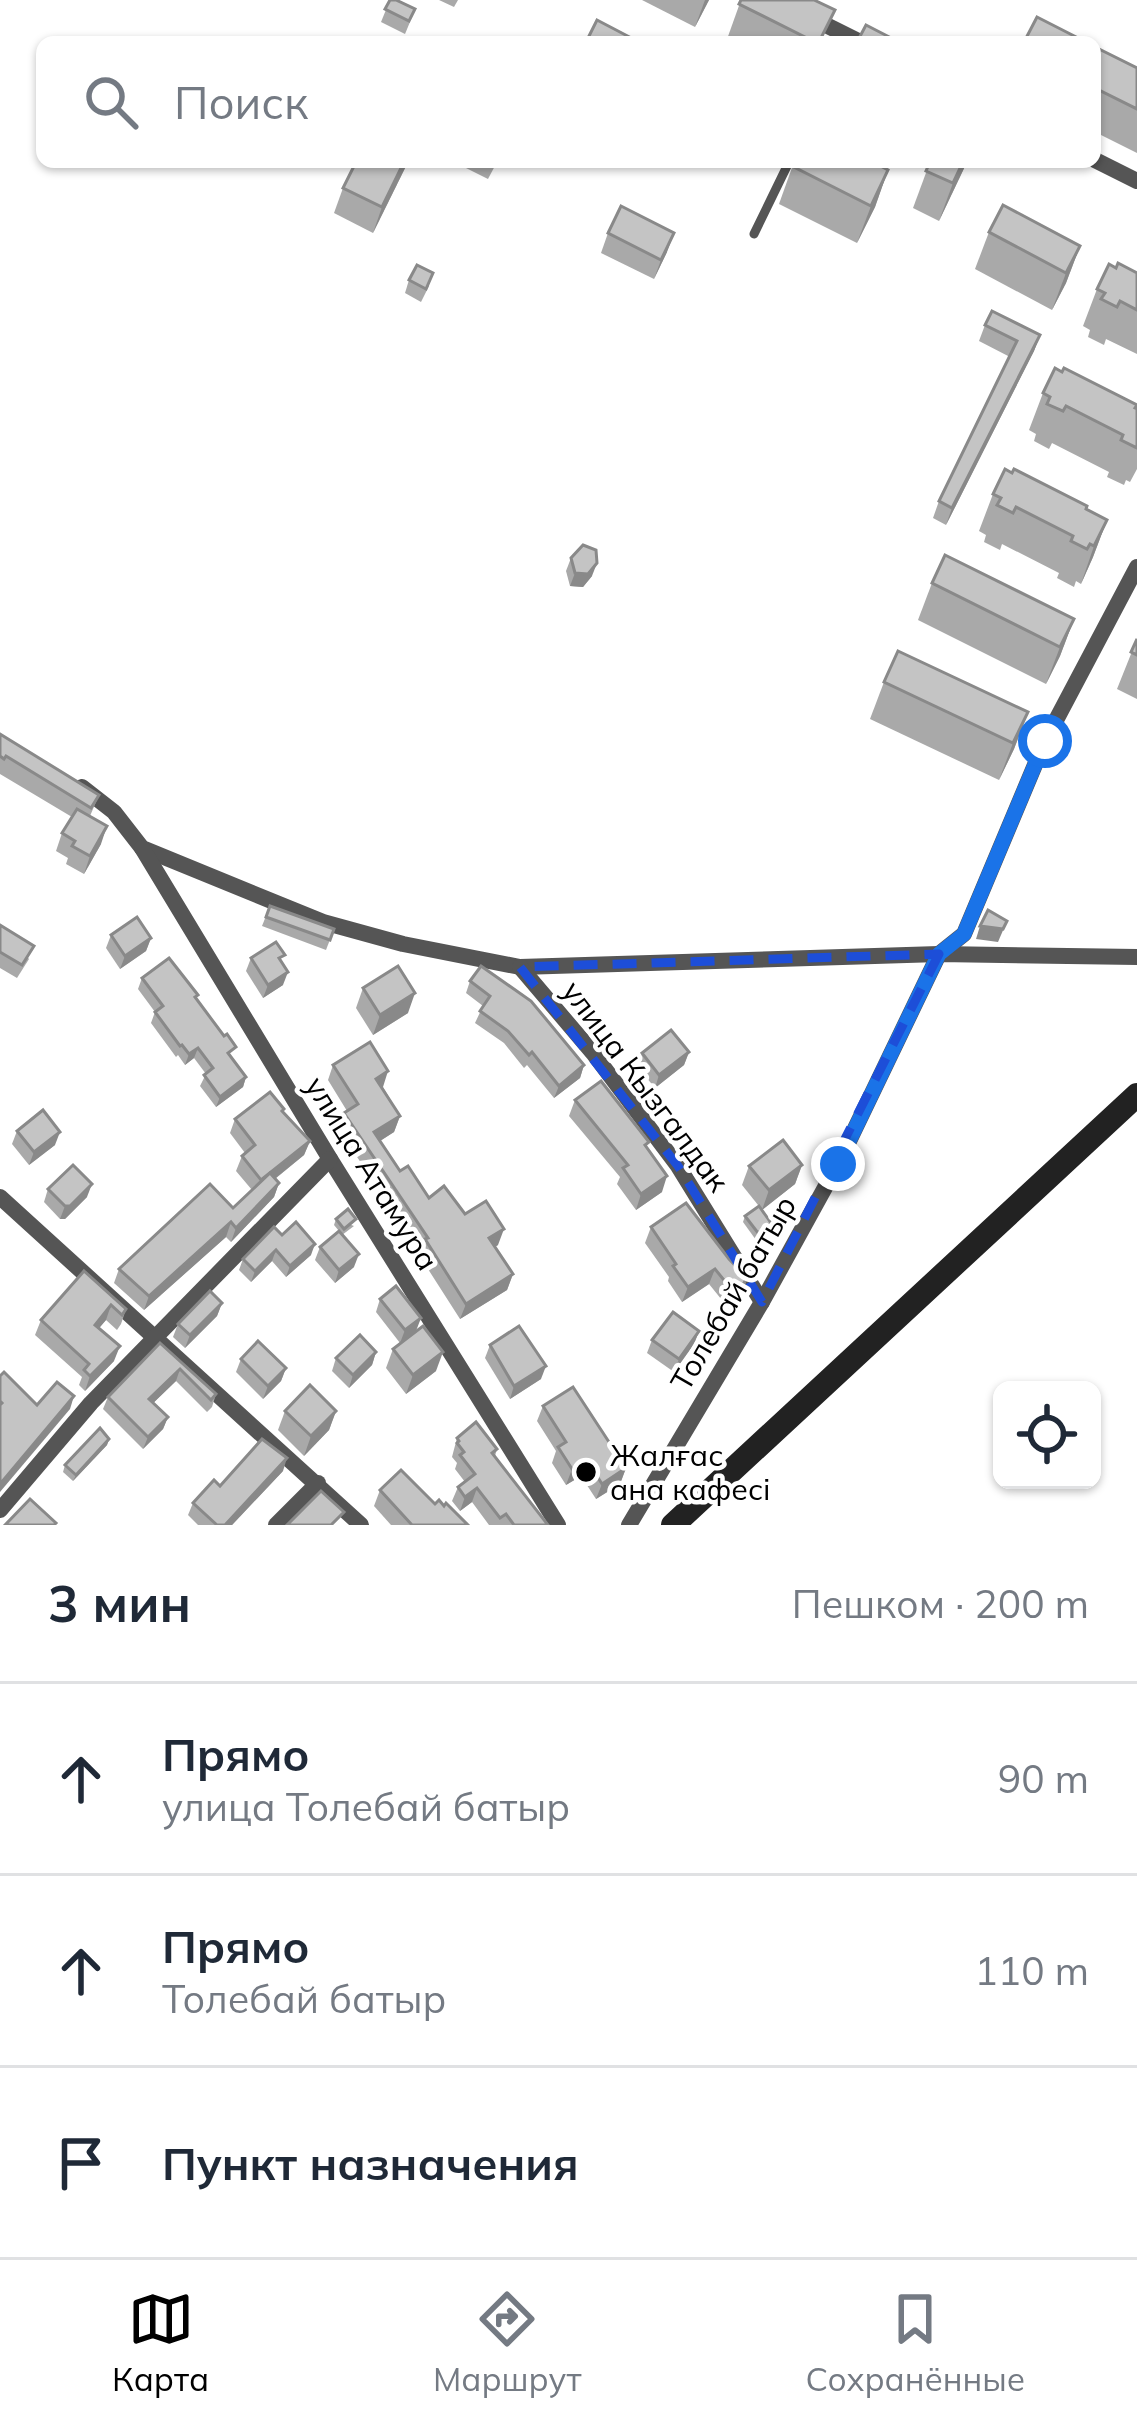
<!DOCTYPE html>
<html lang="ru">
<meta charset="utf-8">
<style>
body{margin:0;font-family:Mulish,sans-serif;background:#f6f6f7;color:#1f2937}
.controls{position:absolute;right:36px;bottom:36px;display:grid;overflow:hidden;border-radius:18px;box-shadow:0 3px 9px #0004}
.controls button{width:108px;height:108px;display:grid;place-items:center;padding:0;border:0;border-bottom:3px solid #e0e1e3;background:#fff;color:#1f2937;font:60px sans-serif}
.stop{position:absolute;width:36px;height:36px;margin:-27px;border:9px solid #1a73e8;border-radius:50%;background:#fff}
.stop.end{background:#1a73e8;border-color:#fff;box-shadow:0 3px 12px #0008}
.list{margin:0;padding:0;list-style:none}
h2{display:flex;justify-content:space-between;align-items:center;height:156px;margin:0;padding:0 48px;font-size:51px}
h2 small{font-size:39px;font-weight:400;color:#747a83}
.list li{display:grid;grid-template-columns:78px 1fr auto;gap:36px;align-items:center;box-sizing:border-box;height:192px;padding:0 48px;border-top:3px solid #e0e1e3}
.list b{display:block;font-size:45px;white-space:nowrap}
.list p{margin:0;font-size:39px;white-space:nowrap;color:#747a83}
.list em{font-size:39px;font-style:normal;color:#747a83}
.icon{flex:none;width:66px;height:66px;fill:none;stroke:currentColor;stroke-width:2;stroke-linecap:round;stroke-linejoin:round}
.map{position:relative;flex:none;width:1137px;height:1525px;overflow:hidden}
.search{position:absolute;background:#fff;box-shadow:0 3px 9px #0004;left:36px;right:36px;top:36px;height:132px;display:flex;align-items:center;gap:30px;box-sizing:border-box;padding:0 42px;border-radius:18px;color:#747a83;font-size:45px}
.sheet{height:732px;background:#fff}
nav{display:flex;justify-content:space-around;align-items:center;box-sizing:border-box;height:168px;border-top:3px solid #e0e1e3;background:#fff;font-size:33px;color:#747a83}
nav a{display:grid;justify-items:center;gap:6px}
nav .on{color:#000}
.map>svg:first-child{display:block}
</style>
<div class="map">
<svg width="1137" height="1525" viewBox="0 0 1137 1525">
<rect width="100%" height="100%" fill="#fff"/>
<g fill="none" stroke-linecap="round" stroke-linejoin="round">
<polyline stroke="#555" stroke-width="9" points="754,234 789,162"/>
<g stroke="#555" stroke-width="16">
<polyline points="776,0 860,42"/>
<polyline points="1095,160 1137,181"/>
<polyline points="82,787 114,812 142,848 323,922 403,944 520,967 939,954 1137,957"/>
<polyline points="142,848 330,1159 558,1525"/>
<polyline points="520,967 593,1053 678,1166 762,1302"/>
<polyline points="0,1197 361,1525"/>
<polyline points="0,1510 91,1403 330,1159"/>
<polyline points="276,1525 318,1483"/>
<polyline points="629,1525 762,1302 838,1164 939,954 964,934 1045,741 1137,567"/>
</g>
<polyline stroke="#222" stroke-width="24" points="673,1525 1137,1095"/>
</g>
<g fill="#a9a9a9">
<polygon points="390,0 410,22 405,34 381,22"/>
<polygon points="439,0 458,0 454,7"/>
<polygon points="642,0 709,0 695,27"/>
<polygon points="741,0 823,42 726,42"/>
<polygon points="1095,47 1137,68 1137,153 1095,132"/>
<polygon points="356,162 408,162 373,233 334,213 343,188"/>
<polygon points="454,162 497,162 488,179"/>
<polygon points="794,162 888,170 875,207 857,243 779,204"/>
<polygon points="930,162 967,162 939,221 913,208"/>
<polygon points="989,232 1080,246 1066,283 1052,310 975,269"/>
<polygon points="608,233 667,252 654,279 601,253"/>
<polygon points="1116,268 1137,273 1137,354 1106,339 1104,345 1088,337 1090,330 1083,326 1097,289"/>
<polygon points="409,280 429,286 421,302 405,293"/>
<polygon points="985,325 1040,335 1034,351 946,525 933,518 939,501 1010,357 979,341"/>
<polygon points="1043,393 1137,409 1137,469 1130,482 1126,480 1124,485 1107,477 1109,472 1052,443 1049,449 1034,441 1036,434 1029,430"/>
<polygon points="993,494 1086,510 1107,520 1093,557 1081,584 1076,581 1074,587 1057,578 1059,573 1002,544 1000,550 984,542 986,535 979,531"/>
<polygon points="571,558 592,576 583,587 570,586 566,571"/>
<polygon points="932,583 1074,619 1060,656 1046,684 918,620"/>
<polygon points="1137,639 1137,699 1117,689"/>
<polygon points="884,682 1028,712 1014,749 999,780 870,719"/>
<polygon points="0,734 99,795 90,816 101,844 84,874 66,864 68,858 56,851 62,833 72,817 0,774"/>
<polygon points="270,906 334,929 326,950 262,926"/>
<polygon points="0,925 29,959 17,978 0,968"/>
<polygon points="111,935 151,938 146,951 120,969 106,948"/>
<polygon points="251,958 282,962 283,985 263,998 246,971"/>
<polygon points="142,978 196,999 232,1058 246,1077 243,1087 216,1107 200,1086 206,1074 194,1058 185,1065 178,1055 176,1057 151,1023 155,1012 138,989"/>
<polygon points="470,981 584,1065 580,1078 554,1098 527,1065 524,1068 504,1043 475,1023 483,1006 466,993"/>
<polygon points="363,988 408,1013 373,1035 356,1008"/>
<polygon points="689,1052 684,1065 655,1088 637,1066 642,1053"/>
<polygon points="333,1065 383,1087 400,1116 394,1132 380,1141 400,1171 429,1198 465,1214 498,1245 495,1247 513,1274 507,1290 460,1319 419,1255 421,1251 338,1129 344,1113 347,1111 328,1080"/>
<polygon points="575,1100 647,1147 662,1192 636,1210 617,1184 620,1177 569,1116"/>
<polygon points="283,1112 310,1141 304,1155 275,1179 279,1183 274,1197 231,1242 226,1237 144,1310 114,1283 119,1269 233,1208 252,1190 236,1171 242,1156 245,1153 230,1133 235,1119"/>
<polygon points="17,1131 55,1145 29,1165 12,1144"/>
<polygon points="802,1165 795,1184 762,1210 742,1185 749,1166"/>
<polygon points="48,1189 87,1197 65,1219 60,1219 44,1202"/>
<polygon points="745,1216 769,1230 756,1240 743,1222"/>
<polygon points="336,1219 354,1226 342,1235 354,1267 335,1283 315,1260 320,1247 339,1231 334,1225"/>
<polygon points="651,1227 729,1259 747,1278 742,1294 730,1310 709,1284 682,1302 668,1281 669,1277 645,1243"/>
<polygon points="282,1235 311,1255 286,1277 272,1261 251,1282 239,1270 243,1259"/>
<polygon points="84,1271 126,1309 121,1324 117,1330 106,1320 99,1328 114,1361 85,1391 79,1385 82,1377 35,1335 41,1320"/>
<polygon points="380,1299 416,1331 436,1371 406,1394 386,1368 393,1349 400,1343 376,1312"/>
<polygon points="222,1303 217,1316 185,1348 173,1337 178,1324"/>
<polygon points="699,1331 694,1344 674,1372 647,1353 652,1340"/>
<polygon points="160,1343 216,1394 212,1407 207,1412 176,1381 153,1403 168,1417 163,1429 143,1449 103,1409 108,1397"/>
<polygon points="490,1345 541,1379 510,1399 485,1358"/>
<polygon points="376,1352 372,1365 349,1388 332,1371 336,1358"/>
<polygon points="241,1359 286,1368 281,1381 263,1399 236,1372"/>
<polygon points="543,1406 626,1468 620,1484 596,1499 581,1476 566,1485 552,1463 556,1451 537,1421"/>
<polygon points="285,1411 336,1411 329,1430 304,1456 278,1430"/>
<polygon points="457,1438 497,1449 495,1456 548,1525 489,1525 472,1502 460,1511 452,1501 458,1487 465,1482 455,1469 457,1463 452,1457"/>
<polygon points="109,1439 107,1445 73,1481 63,1472 65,1465"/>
<polygon points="283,1471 232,1525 198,1525 188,1515 193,1503 220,1486"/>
<polygon points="380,1490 435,1504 468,1525 391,1525 374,1506"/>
</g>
<g fill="#898989">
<polygon points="705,0 709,0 695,27"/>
<polygon points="404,162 408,162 373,233 382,207"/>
<polygon points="963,162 967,162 939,221 953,183"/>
<polygon points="888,170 875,207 857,243 871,206"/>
<polygon points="674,233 667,252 654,279 661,260"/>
<polygon points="1080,246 1066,283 1052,310 1066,273"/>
<polygon points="1040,335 1034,351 946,525 952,508"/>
<polygon points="1107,520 1093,557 1081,584 1094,546"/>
<polygon points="597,563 592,576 583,587 570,586 575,573"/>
<polygon points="1074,619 1060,656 1046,684 1060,647"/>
<polygon points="1028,712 1014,749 999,780 1013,743"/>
<polygon points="107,826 101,844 84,874 90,856"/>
<polygon points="1007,921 998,942 976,939 980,926"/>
<polygon points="151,938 146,951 120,969 125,956"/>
<polygon points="288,972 283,985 263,998 268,985"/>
<polygon points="415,993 408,1013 373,1035 380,1015"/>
<polygon points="198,1048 194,1058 185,1065 189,1054"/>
<polygon points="689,1052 684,1065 655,1088 659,1075"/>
<polygon points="584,1065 580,1078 554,1098 559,1086"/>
<polygon points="388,1071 383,1087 370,1094 376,1079"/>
<polygon points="246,1077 243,1087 216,1107 220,1097"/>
<polygon points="400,1116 394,1132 369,1148 374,1132"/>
<polygon points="60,1132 55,1145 29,1165 34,1152"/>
<polygon points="310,1141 304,1155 256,1194 261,1180"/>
<polygon points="802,1165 795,1184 762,1210 769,1190"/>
<polygon points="667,1176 662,1192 636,1210 641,1194"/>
<polygon points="279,1183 274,1197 231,1242 236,1228"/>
<polygon points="92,1184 87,1197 65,1219 60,1219 65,1206"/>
<polygon points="231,1222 226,1237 144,1310 149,1296"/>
<polygon points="771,1223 769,1230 756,1240 758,1233"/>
<polygon points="504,1229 498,1245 484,1253 489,1238"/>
<polygon points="315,1244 311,1255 286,1277 290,1266"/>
<polygon points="276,1250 272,1261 251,1282 255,1271"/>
<polygon points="359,1254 354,1267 335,1283 339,1270"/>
<polygon points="715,1269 709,1284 682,1302 688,1287"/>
<polygon points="513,1274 507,1290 460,1319 466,1304"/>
<polygon points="747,1278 742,1294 730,1310 736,1295"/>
<polygon points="222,1303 217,1316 185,1348 190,1335"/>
<polygon points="111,1305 106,1320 89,1340 95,1325"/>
<polygon points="421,1318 416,1331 400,1343 405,1330"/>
<polygon points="699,1331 694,1344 674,1372 679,1359"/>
<polygon points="120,1346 114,1361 85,1391 90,1376"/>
<polygon points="376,1352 372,1365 349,1388 353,1375"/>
<polygon points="443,1352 436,1371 406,1394 413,1375"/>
<polygon points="546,1366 541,1379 510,1399 514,1386"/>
<polygon points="286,1368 281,1381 263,1399 268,1386"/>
<polygon points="180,1369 176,1381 145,1411 149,1399"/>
<polygon points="74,1396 70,1409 0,1492 0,1484"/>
<polygon points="336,1411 329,1430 304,1456 311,1436"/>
<polygon points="168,1417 163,1429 143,1449 148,1437"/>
<polygon points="109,1439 107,1445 73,1481 76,1475"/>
<polygon points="287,1458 283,1471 232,1525 225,1525"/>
<polygon points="587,1460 581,1476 566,1485 572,1469"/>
<polygon points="626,1468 620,1484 596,1499 602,1484"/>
<polygon points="477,1488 472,1502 460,1511 465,1497"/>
</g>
<g fill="#c4c4c4" stroke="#898989" stroke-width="3">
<polygon points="390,0 396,0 415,9 409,21 385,9"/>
<polygon points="741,0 814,0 835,10 819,42 815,42 739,4"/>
<polygon points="1037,17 1086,42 1024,42"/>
<polygon points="597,20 639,42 586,42"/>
<polygon points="866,25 899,42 857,42"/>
<polygon points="1095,47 1137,68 1137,109 1095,88"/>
<polygon points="356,162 404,162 382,207 343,188"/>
<polygon points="794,162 873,162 888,170 871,206 792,166"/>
<polygon points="930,162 963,162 953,183 926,171"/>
<polygon points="1003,205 1080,246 1066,273 989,232"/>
<polygon points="621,206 674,233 661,260 608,233"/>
<polygon points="1118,263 1137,273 1137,310 1120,301 1117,307 1101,299 1105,293 1097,289 1109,264 1116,268"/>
<polygon points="417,265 433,273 426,289 409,280"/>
<polygon points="992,311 1040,335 952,508 939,501 1017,341 985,325"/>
<polygon points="1055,368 1062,372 1064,368 1137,405 1135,408 1137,409 1137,448 1121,440 1123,435 1066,406 1063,411 1047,404 1050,397 1043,393"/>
<polygon points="1005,469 1012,473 1014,469 1087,506 1086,509 1107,520 1094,546 1090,544 1087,549 1071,541 1073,536 1016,507 1013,513 997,505 1001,498 993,494"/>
<polygon points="583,545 596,550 597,563 588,574 575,573 571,558"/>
<polygon points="945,555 1074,619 1060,647 932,583"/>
<polygon points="1137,639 1137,655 1131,652"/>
<polygon points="898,651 1028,712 1013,743 884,682"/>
<polygon points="0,734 99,795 91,808 6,756 4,759 0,756"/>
<polygon points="77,809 107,826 90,856 72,846 75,841 62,833"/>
<polygon points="270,906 334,929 330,940 266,917"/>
<polygon points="988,910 1007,921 1003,929 980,926"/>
<polygon points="137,917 151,938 125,956 111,935"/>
<polygon points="0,925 34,946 22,965 0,952"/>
<polygon points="276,942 285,955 279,958 288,972 268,985 251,958"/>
<polygon points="169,958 198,995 195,997 224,1036 227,1034 236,1047 228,1053 246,1077 220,1097 204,1075 213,1068 198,1048 189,1054 182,1045 180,1046 155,1012 163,1006 142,978"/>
<polygon points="398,966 415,993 380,1015 363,988"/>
<polygon points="481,966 531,1001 584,1065 559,1086 532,1052 529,1055 508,1031 480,1011 490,996 470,981"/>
<polygon points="671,1030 689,1052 659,1075 642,1053"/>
<polygon points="370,1042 388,1071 376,1079 400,1116 374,1132 400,1171 408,1166 429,1198 444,1186 465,1214 486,1201 504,1229 489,1238 513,1274 466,1304 425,1239 428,1238 344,1113 358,1104 333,1065"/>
<polygon points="601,1081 649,1142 645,1145 667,1176 641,1194 623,1168 628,1165 575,1100"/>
<polygon points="270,1092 284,1109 282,1111 310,1141 261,1180 242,1156 255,1145 235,1119"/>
<polygon points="43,1110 60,1132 34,1152 17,1131"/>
<polygon points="783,1140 802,1165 769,1190 749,1166"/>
<polygon points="73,1165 92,1184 70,1206 65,1206 48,1189"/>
<polygon points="270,1173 279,1183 236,1228 231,1222 149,1296 119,1269 210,1184 233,1208"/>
<polygon points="686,1203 729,1259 747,1278 736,1295 715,1269 688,1287 673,1266 676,1264 651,1227"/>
<polygon points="759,1206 771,1223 758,1233 745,1216"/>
<polygon points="348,1209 356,1219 344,1229 336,1219"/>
<polygon points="296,1222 315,1244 290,1266 276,1250 255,1271 243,1259 274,1227 282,1235"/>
<polygon points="339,1231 359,1254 339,1270 320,1247"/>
<polygon points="84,1271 126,1309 122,1315 111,1305 95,1325 120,1346 90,1376 84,1370 89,1364 41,1320"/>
<polygon points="396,1286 421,1318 405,1330 380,1299"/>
<polygon points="210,1291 222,1303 190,1335 178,1324"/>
<polygon points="673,1312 699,1331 679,1359 652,1340"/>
<polygon points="423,1326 443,1352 413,1375 393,1349"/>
<polygon points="519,1326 546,1366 514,1386 490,1345"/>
<polygon points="360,1335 376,1352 353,1375 336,1358"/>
<polygon points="258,1341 286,1368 268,1386 241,1359"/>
<polygon points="160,1343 216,1394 211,1400 180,1369 149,1399 168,1417 148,1437 108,1397"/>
<polygon points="4,1372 37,1405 57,1382 74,1396 0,1484 0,1405 2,1403 0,1401 0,1376"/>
<polygon points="310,1385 336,1411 311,1436 285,1411"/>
<polygon points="573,1387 626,1468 602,1484 587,1460 572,1469 558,1447 566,1442 543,1406"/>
<polygon points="476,1422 497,1449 492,1453 548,1525 514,1525 506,1514 500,1518 477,1488 465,1497 458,1487 475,1474 460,1455 464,1452 457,1443 459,1441 457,1438"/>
<polygon points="100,1428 109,1439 76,1475 65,1465"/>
<polygon points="262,1439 287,1458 225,1525 217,1525 193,1503 214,1480 220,1486"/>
<polygon points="401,1470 435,1504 439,1500 444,1506 446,1503 468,1525 412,1525 380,1490"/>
<polygon points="321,1491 344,1512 331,1525 287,1525"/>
<polygon points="30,1499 56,1523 54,1525 5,1525"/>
</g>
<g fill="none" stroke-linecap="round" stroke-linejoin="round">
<polyline stroke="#1a73e8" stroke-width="15" points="838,1164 939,954 964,934 1045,741"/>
</g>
<path fill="none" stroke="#1d4ed8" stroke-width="9" stroke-dasharray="24 15" stroke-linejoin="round" d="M939,954L762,1302L678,1166L520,967Z"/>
<circle fill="#000" stroke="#fff" stroke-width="4.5" cx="586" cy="1472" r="12"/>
<g text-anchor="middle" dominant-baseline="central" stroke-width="9" stroke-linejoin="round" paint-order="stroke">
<g font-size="30" fill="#000" stroke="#fff">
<text transform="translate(646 1086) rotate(53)">улица Кызгалдак</text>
<text transform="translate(372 1173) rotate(58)">улица Атамура</text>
<text transform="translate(733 1293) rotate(-60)">Толебай батыр</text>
</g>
<g font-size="30" fill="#000" stroke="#fff" text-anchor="start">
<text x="610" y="1455">Жалғас<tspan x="610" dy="34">ана кафесі</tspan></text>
</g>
</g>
</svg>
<div class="controls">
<button><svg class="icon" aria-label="locate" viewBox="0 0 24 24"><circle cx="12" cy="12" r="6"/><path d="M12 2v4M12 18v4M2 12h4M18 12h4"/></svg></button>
</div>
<div class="stop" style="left:1045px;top:741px"></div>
<div class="stop end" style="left:838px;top:1164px"></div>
<div class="search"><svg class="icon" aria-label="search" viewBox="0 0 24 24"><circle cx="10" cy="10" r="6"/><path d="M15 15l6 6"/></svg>Поиск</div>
</div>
<section class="sheet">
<h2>3 мин<small>Пешком · 200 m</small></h2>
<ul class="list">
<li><svg class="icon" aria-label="ahead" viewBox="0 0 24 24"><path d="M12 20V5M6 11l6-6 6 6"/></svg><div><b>Прямо</b><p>улица Толебай батыр</p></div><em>90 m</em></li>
<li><svg class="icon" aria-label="ahead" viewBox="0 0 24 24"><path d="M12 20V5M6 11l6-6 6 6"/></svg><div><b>Прямо</b><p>Толебай батыр</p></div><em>110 m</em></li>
<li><svg class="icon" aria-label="arrive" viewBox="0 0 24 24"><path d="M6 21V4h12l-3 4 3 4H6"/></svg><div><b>Пункт назначения</b></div></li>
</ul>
</section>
<nav>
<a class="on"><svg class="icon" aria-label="map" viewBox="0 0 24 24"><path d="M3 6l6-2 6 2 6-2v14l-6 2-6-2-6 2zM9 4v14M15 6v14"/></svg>Карта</a>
<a><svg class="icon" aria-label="directions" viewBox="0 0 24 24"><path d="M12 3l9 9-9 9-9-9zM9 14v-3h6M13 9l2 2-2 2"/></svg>Маршрут</a>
<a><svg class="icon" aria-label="saved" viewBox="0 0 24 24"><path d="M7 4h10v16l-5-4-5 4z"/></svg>Сохранённые</a>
</nav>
